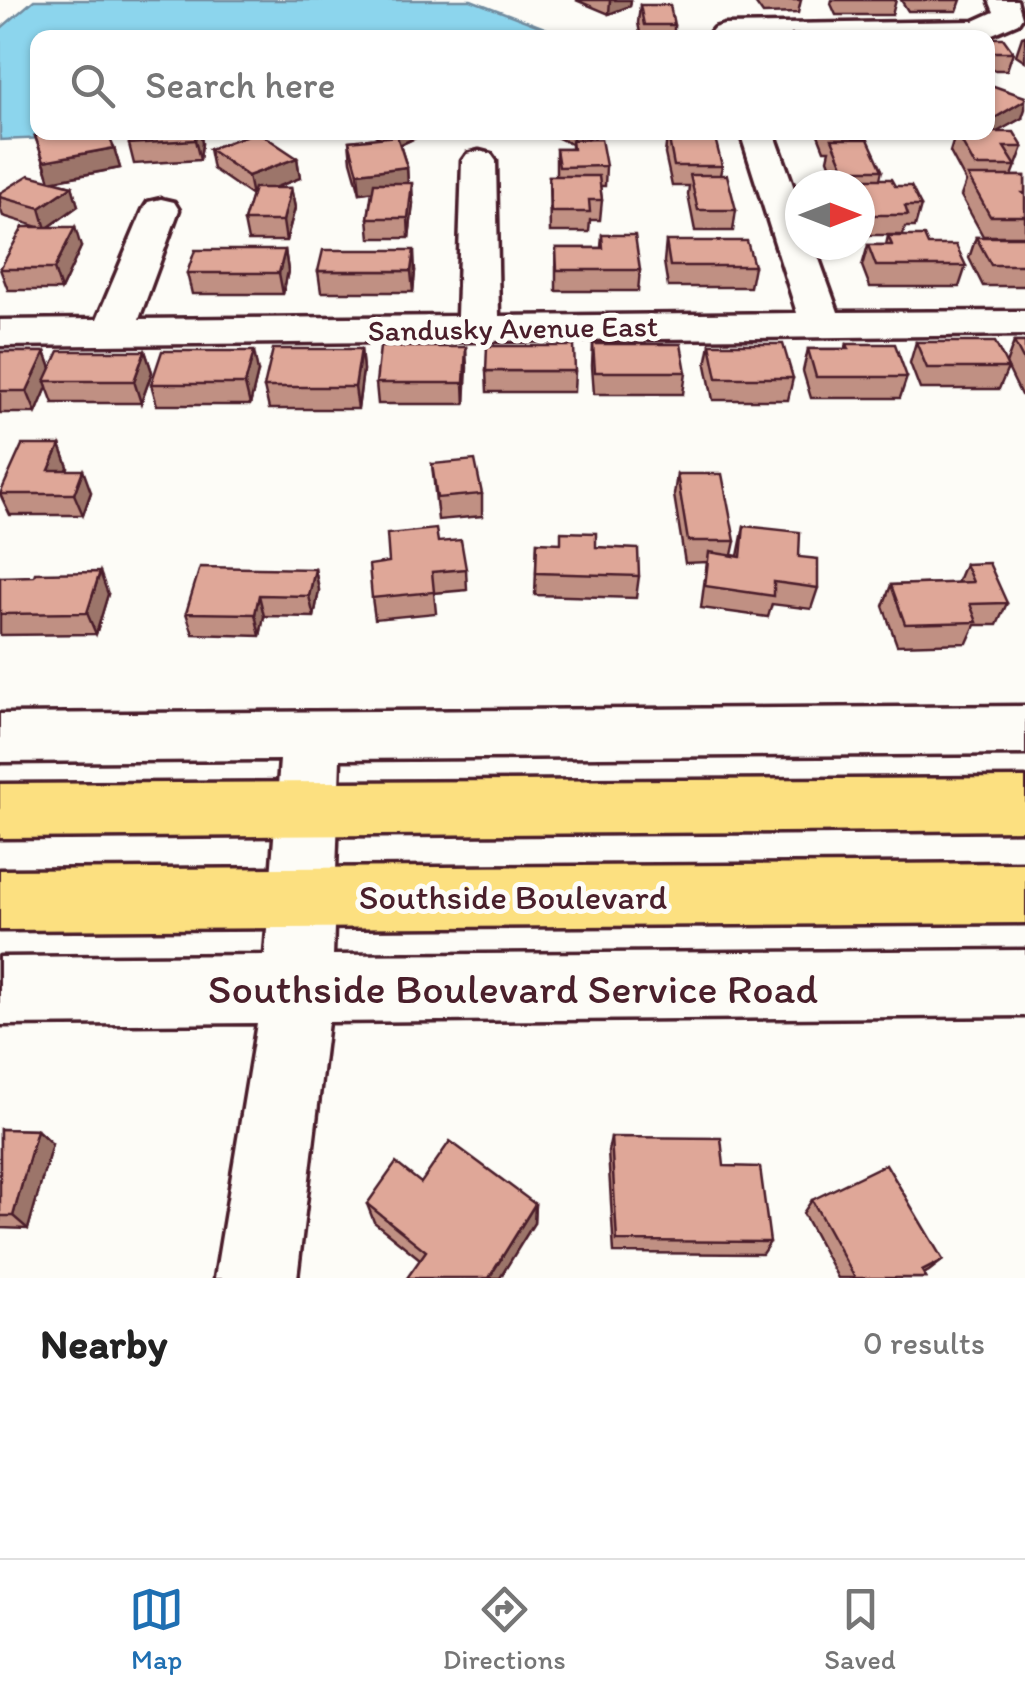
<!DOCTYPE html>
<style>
body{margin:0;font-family:Itim,sans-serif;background:#f6f6f6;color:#222}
.compass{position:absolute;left:785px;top:170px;width:90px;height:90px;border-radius:50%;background:#fff;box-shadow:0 2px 8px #0004;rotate:90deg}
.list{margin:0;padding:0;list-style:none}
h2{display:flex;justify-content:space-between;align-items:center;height:130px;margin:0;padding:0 40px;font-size:42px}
h2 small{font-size:32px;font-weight:400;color:#767676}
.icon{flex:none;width:55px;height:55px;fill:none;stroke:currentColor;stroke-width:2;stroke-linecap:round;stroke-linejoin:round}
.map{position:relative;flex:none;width:1025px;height:1278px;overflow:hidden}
.search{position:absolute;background:#fff;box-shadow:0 2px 8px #0004;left:30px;right:30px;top:30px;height:110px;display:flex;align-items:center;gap:25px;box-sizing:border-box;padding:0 35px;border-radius:20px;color:#767676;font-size:38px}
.sheet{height:280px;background:#fff}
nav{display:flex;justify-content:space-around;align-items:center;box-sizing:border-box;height:140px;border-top:2px solid #e0e0e0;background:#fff;font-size:28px;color:#767676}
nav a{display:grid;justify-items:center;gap:5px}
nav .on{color:#1f6fb2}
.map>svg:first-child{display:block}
</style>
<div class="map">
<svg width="1025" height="1278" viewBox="0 0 1025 1278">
<rect width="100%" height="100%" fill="#fdfcf7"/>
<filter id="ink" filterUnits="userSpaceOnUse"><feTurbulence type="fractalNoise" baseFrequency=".01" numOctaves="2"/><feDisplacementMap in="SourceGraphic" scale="20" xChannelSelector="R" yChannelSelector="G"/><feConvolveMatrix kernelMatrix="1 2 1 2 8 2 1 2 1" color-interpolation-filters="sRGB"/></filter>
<g filter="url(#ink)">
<polygon fill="#8cd5ed" stroke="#728c9f" stroke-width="2.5" points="34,0 471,0 568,37 38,38 38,132 163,133 0,140 0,29"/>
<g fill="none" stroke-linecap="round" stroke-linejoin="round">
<g stroke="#4a1f2b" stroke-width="7">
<g id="minor">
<polygon points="989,0 1017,0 1022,17 1018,23 983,38 712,38 709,34 714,28 724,25 974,21 994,12"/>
<polygon points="740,132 774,132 800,205 800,245 814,245 838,312 1025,311 1025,335 0,346 0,320 97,319 143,210 148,202 161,199 174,202 179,210 139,319 457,316 462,161 467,154 479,151 491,154 496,161 499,316 797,313"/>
<polygon points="1025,706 1025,754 340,759 333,955 1025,950 1025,1016 328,1022 297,1278 215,1278 257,1023 0,1025 0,957 265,955 280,760 0,762 0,714"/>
</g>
</g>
<g stroke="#4a1f2b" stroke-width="7">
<g id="highway">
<polygon points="1025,778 1025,830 0,838 0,784"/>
<polygon points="1025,863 1025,923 0,930 0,870"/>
</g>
</g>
<use href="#minor" fill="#fdfcf7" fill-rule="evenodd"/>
<use href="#highway" fill="#fce080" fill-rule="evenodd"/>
</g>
<g fill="#c09083" stroke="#4a1f2b" stroke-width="2.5">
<polygon points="576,0 631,0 630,6 609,14"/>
<polygon points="753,0 801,0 798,13 763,14"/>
<polygon points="832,0 896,0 892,15 836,15 831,4"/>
<polygon points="901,0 961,0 957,11 908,11"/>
<polygon points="640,5 674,25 674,34 684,38 641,38 638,23"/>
<polygon points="1025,36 1025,61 1016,55 1022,37"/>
<polygon points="988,38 1013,52 1007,70 988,70"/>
<polygon points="988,84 1022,118 996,132 1023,147 1012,176 1025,176 1025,236 983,236 961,196 966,182 950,152 956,132 988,132"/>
<polygon points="200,132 202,143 200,160 134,164 129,144"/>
<polygon points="374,132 428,132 400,145 407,167 408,183 413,203 409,238 370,238 368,218 372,191 360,193 351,161 349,141 381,138 375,135"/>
<polygon points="546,132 595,132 595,134 584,140 606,166 605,186 600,186 602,200 600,220 590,220 589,232 550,232 549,176 556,176 556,149 571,149 571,144"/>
<polygon points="659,132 710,132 722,166 720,175 736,210 733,231 695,231 688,195 689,186 672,186 665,154 667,136 660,136"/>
<polygon points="817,132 866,132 864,139 882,170 880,179 895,186 921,206 915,227 905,227 903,235 860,235 860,185 838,185 828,159 830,150 824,150"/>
<polygon points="35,136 114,148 120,168 52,181 72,186 78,206 49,227 81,247 61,290 8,290 0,269 39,227 3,216 0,208 0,193 50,180"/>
<polygon points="209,149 297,158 300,178 274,188 291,188 295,208 286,241 248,241 244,221 252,196 213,169"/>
<polygon points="602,235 640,270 638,291 556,291 556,248 601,248"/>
<polygon points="888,236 928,245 966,266 959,287 870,287 862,266 868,245 886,245"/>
<polygon points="976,237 1025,239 1025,286 983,286 969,258"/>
<polygon points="666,241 754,266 750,287 668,287 664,262"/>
<polygon points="285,250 288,271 283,294 192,294 187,273"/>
<polygon points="318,271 415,271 413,292 321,292"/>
<polygon points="916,342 1008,368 999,389 920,389 910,363"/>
<polygon points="1014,342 1025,342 1025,395 1021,395 1006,364"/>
<polygon points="593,344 686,372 683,394 594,394 592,366"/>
<polygon points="710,344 793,378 788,400 713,400 706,365"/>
<polygon points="847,344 907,377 900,398 811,398 803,371 808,349 845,349"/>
<polygon points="466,347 465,404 378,404 376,383"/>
<polygon points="361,349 363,370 358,409 269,409 264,387"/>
<polygon points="145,351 152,372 141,403 53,403 47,387 36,413 0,413 0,352 45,352 51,368"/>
<polygon points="486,371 575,371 574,392 487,392"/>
<polygon points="258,372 250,405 157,405 151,384"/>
<polygon points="60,445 68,467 67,470 91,492 83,515 10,515 0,494"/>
<polygon points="432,464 482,494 482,516 438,520"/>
<polygon points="677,474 735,541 732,555 738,556 744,526 799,557 818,588 811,609 772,604 768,617 701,608 707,562 685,563 674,495"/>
<polygon points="438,542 466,569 467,590 434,593 436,613 375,619 372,598 389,562"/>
<polygon points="537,542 596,547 639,576 636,598 535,595"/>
<polygon points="965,564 1007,603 997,625 975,625 967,643 897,645 883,606 891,585 957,583"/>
<polygon points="315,569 319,590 314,617 264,616 260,636 193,634 186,613"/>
<polygon points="0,577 108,594 96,634 0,635"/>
<polygon points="0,1129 37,1130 52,1144 28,1229 0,1228"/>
<polygon points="611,1137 724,1166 770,1242 762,1254 614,1253 608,1151"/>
<polygon points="421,1183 535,1204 534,1223 420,1259 374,1222 367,1204"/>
<polygon points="812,1200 943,1260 924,1274 926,1278 838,1278 803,1213"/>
</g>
<g fill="#9c756a" stroke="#4a1f2b" stroke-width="2.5">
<polygon points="610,0 631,0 630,6 609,14"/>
<polygon points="1025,100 1025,109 1022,118 986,138 993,119"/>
<polygon points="196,132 200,132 202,143 200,160 195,140"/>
<polygon points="396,132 428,132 397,146"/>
<polygon points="573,132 595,132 595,134 573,145"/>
<polygon points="114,148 120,168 50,181 44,161"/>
<polygon points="297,158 300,178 252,196 248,176"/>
<polygon points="407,167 408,187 360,193 358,173"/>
<polygon points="412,183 413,203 409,238 408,218"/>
<polygon points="72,186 78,206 46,229 40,208"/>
<polygon points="291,188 295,208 286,241 283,221"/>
<polygon points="75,227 81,247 61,290 54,269"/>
<polygon points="285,250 288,271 283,294 279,273"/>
<polygon points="414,250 415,271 413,292 411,271"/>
<polygon points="466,347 467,368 465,404 464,383"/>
<polygon points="361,349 363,370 358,409 355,387"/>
<polygon points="145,351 152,372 141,403 134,381"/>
<polygon points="254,351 258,372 250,405 245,384"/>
<polygon points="45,352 53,374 45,381 47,387 36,413 27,391"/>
<polygon points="60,445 68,467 58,492 49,470"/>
<polygon points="83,470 91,492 83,515 74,494"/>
<polygon points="315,569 319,590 314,617 309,596"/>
<polygon points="100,572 108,594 96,634 87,613"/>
<polygon points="259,595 264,616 260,636 255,614"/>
<polygon points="37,1130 52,1144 28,1229 13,1216"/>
<polygon points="535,1204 534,1223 500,1278 489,1278"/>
<polygon points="943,1260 929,1271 916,1278 922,1271"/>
</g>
<g fill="#dfa798" stroke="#4a1f2b" stroke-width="2.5">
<polygon points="640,5 670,5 674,25 644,25"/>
<polygon points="652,34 683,34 684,38 652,38"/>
<polygon points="873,34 926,34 928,38 874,38"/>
<polygon points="941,34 967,34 969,38 943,38"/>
<polygon points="792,35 824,35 825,38 792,38"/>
<polygon points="988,38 1003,38 1013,52 988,52"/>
<polygon points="988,84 1025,97 1025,100 993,119 988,117"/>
<polygon points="57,132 107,132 114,148 44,161 35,136"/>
<polygon points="131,132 196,132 195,140 129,144"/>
<polygon points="256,132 258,132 297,158 248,176 209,149"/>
<polygon points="956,132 1014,132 1023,147 1004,147 1016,166 975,166"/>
<polygon points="668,134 714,134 722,166 674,166"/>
<polygon points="397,136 407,167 358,173 349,141"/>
<polygon points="601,139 606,166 559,167 556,149 573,149 572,140"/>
<polygon points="832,139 868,139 882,170 845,170"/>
<polygon points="29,175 72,186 40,208 0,197 0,193"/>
<polygon points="690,175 727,175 736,210 698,210"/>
<polygon points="549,176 599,176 602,200 589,200 590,212 551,212"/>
<polygon points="968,176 1025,176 1025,193 1023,193 1025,195 1025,216 990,216"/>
<polygon points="844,179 891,179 895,186 911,186 921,206 905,206 908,215 860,215 860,185 847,185"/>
<polygon points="374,183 412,183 408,218 368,218"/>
<polygon points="254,188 291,188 283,221 244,221"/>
<polygon points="23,227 75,227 54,269 0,269"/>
<polygon points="602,235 635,235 640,270 557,270 556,248 603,248"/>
<polygon points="888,236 924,236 928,245 956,245 966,266 876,266 868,245 892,245"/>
<polygon points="976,237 1024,237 1025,265 991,265"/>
<polygon points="666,241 747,241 754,266 670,266"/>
<polygon points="195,250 285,250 279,273 187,273"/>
<polygon points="323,250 414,250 411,271 318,271"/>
<polygon points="916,342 995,342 1008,368 927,368"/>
<polygon points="1014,342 1025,342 1025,363"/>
<polygon points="593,344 681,344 686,372 595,372"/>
<polygon points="710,344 783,344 793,378 717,378"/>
<polygon points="847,344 895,344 907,377 816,377 808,349 849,349"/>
<polygon points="487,346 574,346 575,371 486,371"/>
<polygon points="380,347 466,347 464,383 376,383"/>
<polygon points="273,349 361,349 355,387 264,387"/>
<polygon points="59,351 145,351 134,381 45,381"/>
<polygon points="162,351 254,351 245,384 151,384"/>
<polygon points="0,352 45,352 27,391 0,391"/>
<polygon points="22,445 60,445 49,470 83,470 74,494 0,494"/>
<polygon points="475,460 482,494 437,498 432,464"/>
<polygon points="677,474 722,474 735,541 688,541"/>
<polygon points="744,526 800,532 799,557 818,559 818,588 774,582 774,596 705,586 709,552 741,557"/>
<polygon points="436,529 438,542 461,540 466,569 432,572 434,592 372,598 369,565 389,562 387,534"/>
<polygon points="561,532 596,533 596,547 638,549 639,576 536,573 537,542 561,543"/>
<polygon points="989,563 1007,603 970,604 977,622 905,624 891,585 973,582 965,564"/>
<polygon points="200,567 315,569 309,596 259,595 255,614 186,613"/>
<polygon points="100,572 87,613 0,614 0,577 34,576 35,573"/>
<polygon points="0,1129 37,1130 13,1216 0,1216"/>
<polygon points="611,1137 721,1138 724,1166 760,1167 770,1242 617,1241"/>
<polygon points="450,1141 535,1204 489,1278 407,1278 426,1251 367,1204 396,1163 421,1183"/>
<polygon points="886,1164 943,1260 922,1271 926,1278 855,1278 812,1200"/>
</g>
</g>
<g text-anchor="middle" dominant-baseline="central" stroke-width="10" stroke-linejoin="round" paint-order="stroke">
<g font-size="30" fill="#4a1f2b" stroke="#fdfcf7">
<text transform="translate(513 328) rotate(-1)">Sandusky Avenue East</text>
</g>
<g font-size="35" fill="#4a1f2b" stroke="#fdfcf7">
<text x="513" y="897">Southside Boulevard</text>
</g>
<g font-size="42" fill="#4a1f2b" stroke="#fdfcf7">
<text x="513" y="988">Southside Boulevard Service Road</text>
</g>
</g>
</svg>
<svg class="compass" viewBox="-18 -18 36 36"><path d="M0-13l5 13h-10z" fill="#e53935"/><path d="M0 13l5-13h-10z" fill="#767676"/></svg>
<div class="search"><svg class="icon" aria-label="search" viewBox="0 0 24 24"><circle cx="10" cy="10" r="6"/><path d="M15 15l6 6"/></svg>Search here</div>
</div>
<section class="sheet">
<h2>Nearby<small>0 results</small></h2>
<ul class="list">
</ul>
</section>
<nav>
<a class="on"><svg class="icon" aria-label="map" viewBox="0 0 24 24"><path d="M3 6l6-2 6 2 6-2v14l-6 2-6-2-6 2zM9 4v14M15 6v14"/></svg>Map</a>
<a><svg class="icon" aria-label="directions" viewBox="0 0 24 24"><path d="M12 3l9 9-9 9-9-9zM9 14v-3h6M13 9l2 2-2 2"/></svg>Directions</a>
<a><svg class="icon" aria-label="saved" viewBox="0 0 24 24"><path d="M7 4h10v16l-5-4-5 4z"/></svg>Saved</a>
</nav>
